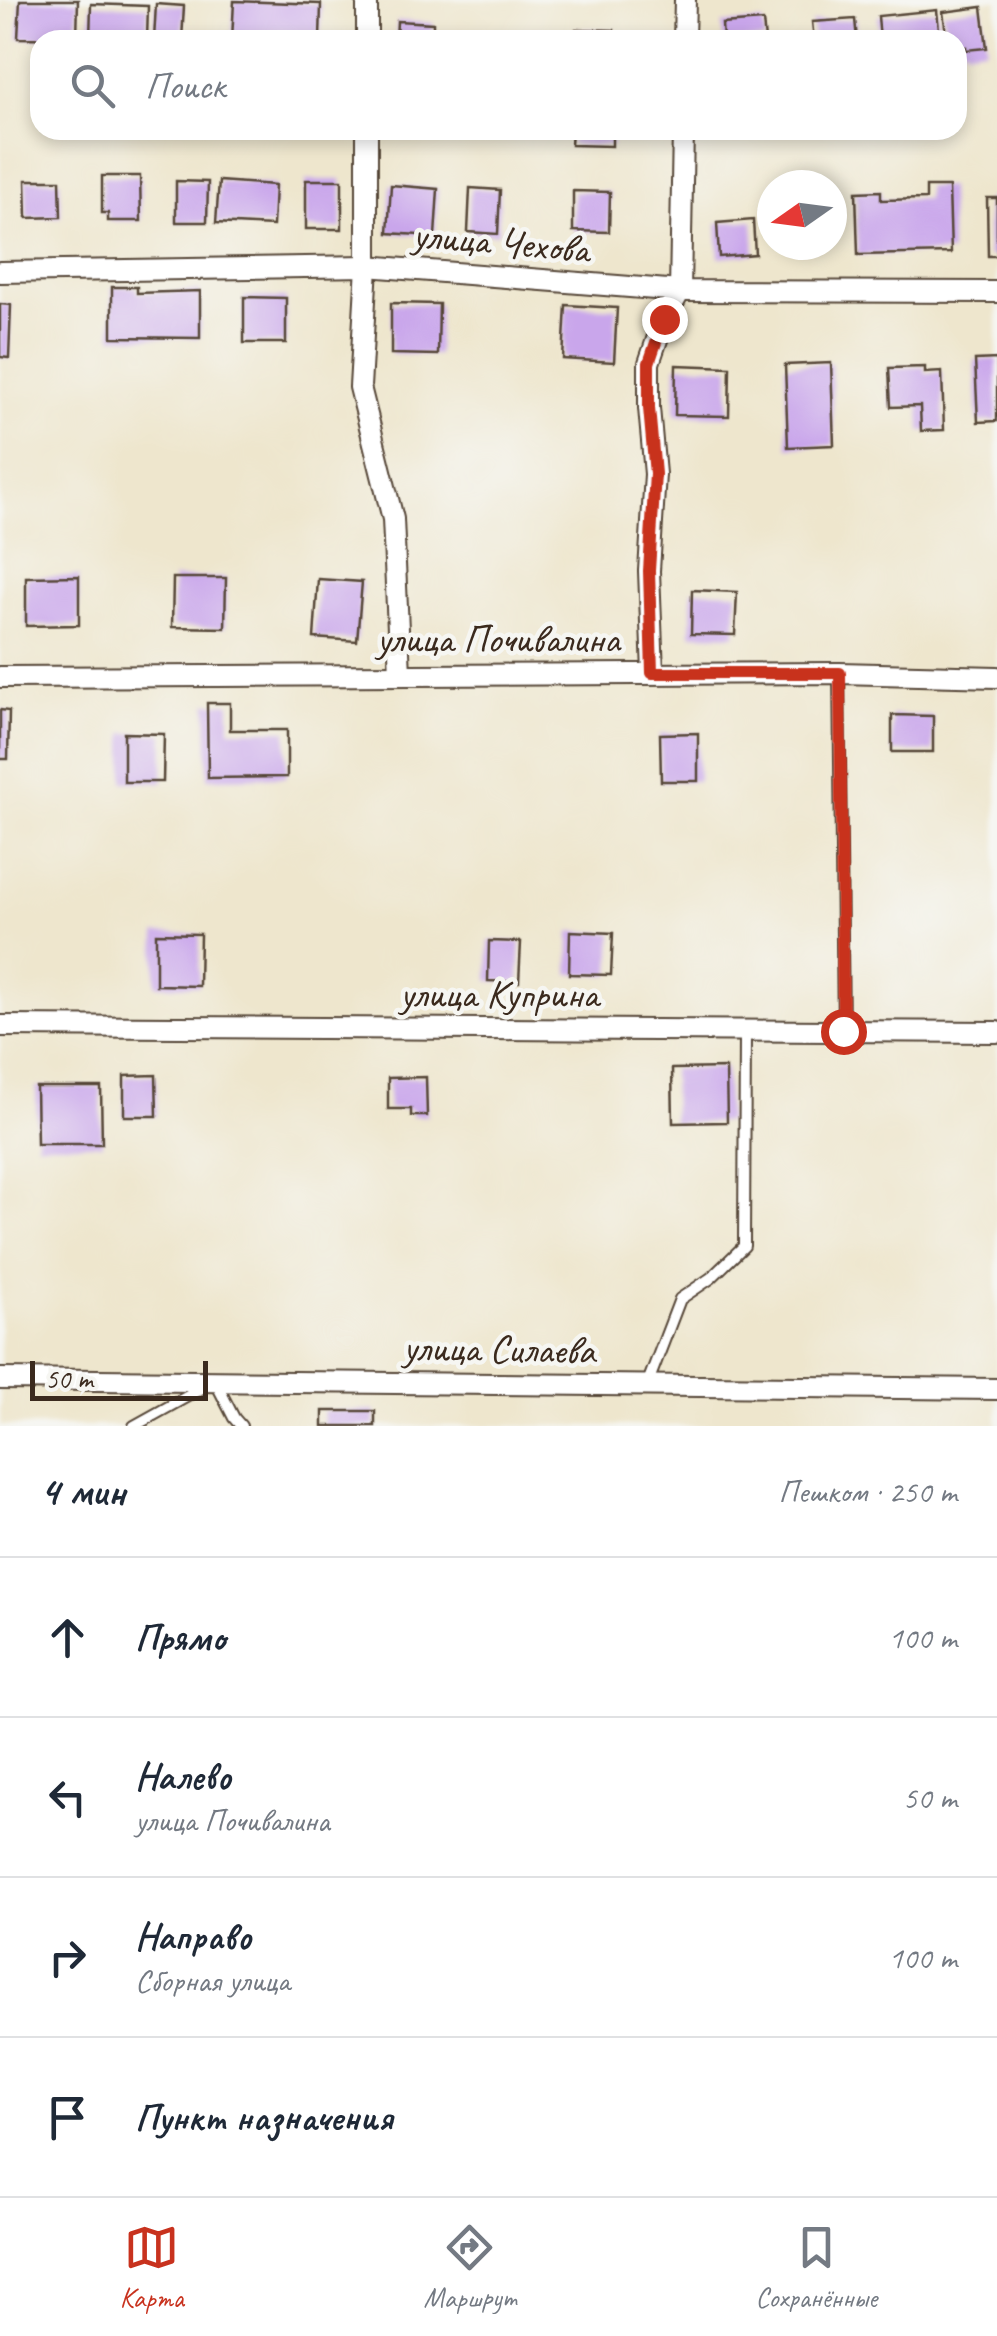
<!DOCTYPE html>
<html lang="ru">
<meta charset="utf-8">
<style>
body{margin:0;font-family:Caveat,sans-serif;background:#f2f2f3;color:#1f2937}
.compass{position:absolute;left:757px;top:170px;width:90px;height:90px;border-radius:50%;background:#fff;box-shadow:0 5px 15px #0003;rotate:256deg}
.scale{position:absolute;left:30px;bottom:25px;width:178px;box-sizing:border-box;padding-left:10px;border:5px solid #3b2a1e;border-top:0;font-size:28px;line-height:35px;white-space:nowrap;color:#3b2a1e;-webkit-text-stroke:8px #f6f6f2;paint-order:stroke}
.stop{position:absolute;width:30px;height:30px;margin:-22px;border:8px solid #c8321e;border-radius:50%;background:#fff}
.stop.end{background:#c8321e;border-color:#fff;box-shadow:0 2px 10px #0008}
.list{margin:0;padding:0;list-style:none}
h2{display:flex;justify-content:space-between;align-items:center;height:130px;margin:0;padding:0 40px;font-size:42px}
h2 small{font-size:32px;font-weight:400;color:#747a83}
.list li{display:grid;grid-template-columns:65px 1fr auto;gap:30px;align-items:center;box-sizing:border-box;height:160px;padding:0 40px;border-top:2px solid #e0e1e3}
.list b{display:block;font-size:38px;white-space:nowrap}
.list p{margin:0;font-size:32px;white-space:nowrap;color:#747a83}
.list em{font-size:32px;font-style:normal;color:#747a83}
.icon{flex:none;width:55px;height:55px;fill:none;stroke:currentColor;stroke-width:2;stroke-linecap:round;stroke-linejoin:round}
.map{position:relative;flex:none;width:997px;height:1426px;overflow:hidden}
.search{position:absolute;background:#fff;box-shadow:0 5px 15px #0003;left:30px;right:30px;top:30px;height:110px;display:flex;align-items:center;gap:25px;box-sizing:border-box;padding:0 35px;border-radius:30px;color:#747a83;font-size:38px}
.sheet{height:770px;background:#fff}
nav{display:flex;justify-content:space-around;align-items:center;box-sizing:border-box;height:140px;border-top:2px solid #e0e1e3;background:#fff;font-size:28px;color:#747a83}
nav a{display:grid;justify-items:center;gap:5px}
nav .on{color:#c8321e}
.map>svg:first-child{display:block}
</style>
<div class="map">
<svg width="997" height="1426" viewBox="0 0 997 1426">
<rect width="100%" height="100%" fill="#f6f6f2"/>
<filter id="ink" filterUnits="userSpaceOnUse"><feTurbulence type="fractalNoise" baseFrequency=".01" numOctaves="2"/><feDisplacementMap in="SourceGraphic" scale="20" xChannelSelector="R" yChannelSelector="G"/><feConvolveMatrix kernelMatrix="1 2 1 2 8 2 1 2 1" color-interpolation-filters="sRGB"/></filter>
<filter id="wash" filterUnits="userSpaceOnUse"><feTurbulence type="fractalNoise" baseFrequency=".0048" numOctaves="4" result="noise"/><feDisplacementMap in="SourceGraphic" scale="40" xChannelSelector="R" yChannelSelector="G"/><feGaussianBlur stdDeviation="2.25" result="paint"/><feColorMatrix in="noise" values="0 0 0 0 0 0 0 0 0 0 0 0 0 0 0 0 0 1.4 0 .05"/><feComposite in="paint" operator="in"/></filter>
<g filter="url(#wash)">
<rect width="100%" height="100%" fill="#eee6cd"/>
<g id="blocks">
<g fill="#c9a6eb">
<polygon points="20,0 78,0 77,39 18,38"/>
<polygon points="234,1 321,4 320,40 232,40"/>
<polygon points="91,4 148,6 147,40 90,40"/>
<polygon points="156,4 184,6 182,40 154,40"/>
<polygon points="982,7 987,48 966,50 966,47 957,48 957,40 947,40 943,12"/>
<polygon points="937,10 940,40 880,40 878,16"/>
<polygon points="855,19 857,40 814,40 812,22"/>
<polygon points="397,21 433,23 433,40 396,40"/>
<polygon points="763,21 765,40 723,40 722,24"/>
<polygon points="576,29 614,30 614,40 575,40"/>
<polygon points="572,130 612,130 612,146 571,145"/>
<polygon points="102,176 140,176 141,221 108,221 108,213 102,213"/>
<polygon points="26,180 60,180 61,217 27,218"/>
<rect x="306" y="180" width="36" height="49"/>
<polygon points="176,181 208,182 207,222 176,222"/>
<polygon points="219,181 275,185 273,226 216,223"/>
<polygon points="391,185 438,189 435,236 388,233"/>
<polygon points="926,187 949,187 951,253 858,255 856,192 881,191 881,200 926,199"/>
<polygon points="470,188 500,190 498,234 468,232"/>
<polygon points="573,191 610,192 609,232 573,231"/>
<polygon points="987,198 997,198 997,256 988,256"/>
<polygon points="753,220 755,254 719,257 717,223"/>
<polygon points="112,287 137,287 137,293 200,291 200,338 112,337"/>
<polygon points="244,297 286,298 286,343 244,343"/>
<polygon points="391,303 439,304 438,355 391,354"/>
<polygon points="0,304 11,305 9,358 0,357"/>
<polygon points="566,305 617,308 614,362 563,359"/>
<polygon points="997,359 997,421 978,422 975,360"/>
<polygon points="831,363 834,445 788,447 785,365"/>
<polygon points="676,365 730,367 729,416 675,415"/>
<polygon points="925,367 925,373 942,372 944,430 921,431 920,406 891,407 889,368"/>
<polygon points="79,576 79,625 26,626 26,577"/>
<polygon points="173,578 226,578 225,628 172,627"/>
<polygon points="318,579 362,582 357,641 314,638"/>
<polygon points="692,590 737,592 735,635 691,634"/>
<polygon points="207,703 230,703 230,730 287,730 287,777 208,778"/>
<polygon points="0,710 9,711 8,759 0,759"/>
<polygon points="892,715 933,716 933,752 892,752"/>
<polygon points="124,733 164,734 163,782 124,782"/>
<polygon points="698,733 698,781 661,781 660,734"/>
<polygon points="570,931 613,933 611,975 569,974"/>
<polygon points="156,933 200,934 199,986 156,985"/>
<polygon points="489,941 521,942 519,982 488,981"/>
<polygon points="726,1068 727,1122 673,1123 672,1069"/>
<polygon points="156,1075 157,1116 124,1116 124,1076"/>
<polygon points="426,1077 427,1116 411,1116 411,1109 388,1109 388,1078"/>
<polygon points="36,1087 101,1087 102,1144 37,1144"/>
<rect x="323" y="1411" width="52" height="15"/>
</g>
</g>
</g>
<g filter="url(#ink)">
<use href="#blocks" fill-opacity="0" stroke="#564638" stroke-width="2.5"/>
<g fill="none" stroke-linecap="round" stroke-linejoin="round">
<g stroke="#564638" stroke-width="14">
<g id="service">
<polyline points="839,673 843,1030"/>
<polyline points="647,1385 680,1299 711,1278 744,1246 745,1031"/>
<polyline points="134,1426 215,1381 234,1418 241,1426"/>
</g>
</g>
<g stroke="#564638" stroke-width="24">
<g id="minor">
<polyline points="367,40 367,0"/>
<polyline points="684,40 685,0"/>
<polyline points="367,130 367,266 360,387 393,519 400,674"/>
<polyline points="0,272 367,266 680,291 997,292"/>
<polyline points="653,673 649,571 655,474 649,408 649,363 664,319 680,291 683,130"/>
<polyline points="0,677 839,673 997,677"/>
<polyline points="0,1026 997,1032"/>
<polyline points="0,1379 997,1389"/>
</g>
</g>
<use href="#service" stroke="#fff" stroke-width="10"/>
<use href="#minor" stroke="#fff" stroke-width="20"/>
</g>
</g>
<g fill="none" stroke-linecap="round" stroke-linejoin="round" filter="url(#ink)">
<polyline stroke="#c8321e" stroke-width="12" points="664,319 649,363 649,408 655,474 649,571 652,673 840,673 843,1031"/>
</g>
<g text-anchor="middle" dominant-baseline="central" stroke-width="9" stroke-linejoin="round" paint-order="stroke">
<g font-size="40" fill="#3b2a1e" stroke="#f6f6f2">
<text transform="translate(501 242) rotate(5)">улица Чехова</text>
<text x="498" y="639">улица Почивалина</text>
<text x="499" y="994">улица Куприна</text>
<text transform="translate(499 1349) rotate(1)">улица Силаева</text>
</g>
</g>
</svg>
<svg class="compass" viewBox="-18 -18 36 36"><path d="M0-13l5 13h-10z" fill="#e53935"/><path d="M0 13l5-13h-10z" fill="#747a83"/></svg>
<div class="scale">50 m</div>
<div class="stop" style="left:843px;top:1031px"></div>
<div class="stop end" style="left:664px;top:319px"></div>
<div class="search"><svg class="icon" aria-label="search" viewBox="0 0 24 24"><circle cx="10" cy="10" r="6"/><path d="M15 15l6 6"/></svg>Поиск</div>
</div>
<section class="sheet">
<h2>4 мин<small>Пешком · 250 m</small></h2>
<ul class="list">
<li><svg class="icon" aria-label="ahead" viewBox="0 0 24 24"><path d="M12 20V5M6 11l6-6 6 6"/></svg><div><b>Прямо</b></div><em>100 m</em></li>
<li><svg class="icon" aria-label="left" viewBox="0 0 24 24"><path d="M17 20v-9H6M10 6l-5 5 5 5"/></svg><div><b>Налево</b><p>улица Почивалина</p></div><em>50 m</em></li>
<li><svg class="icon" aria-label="right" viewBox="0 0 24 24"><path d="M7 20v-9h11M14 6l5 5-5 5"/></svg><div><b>Направо</b><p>Сборная улица</p></div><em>100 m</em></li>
<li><svg class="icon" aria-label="arrive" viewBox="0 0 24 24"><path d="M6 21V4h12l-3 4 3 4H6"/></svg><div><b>Пункт назначения</b></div></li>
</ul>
</section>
<nav>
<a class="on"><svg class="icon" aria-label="map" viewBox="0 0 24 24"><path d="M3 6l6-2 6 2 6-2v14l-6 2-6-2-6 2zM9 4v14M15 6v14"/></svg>Карта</a>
<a><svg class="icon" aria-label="directions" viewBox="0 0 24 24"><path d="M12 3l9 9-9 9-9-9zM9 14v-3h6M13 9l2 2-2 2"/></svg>Маршрут</a>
<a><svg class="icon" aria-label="saved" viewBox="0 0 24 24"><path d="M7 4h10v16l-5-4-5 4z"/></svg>Сохранённые</a>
</nav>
